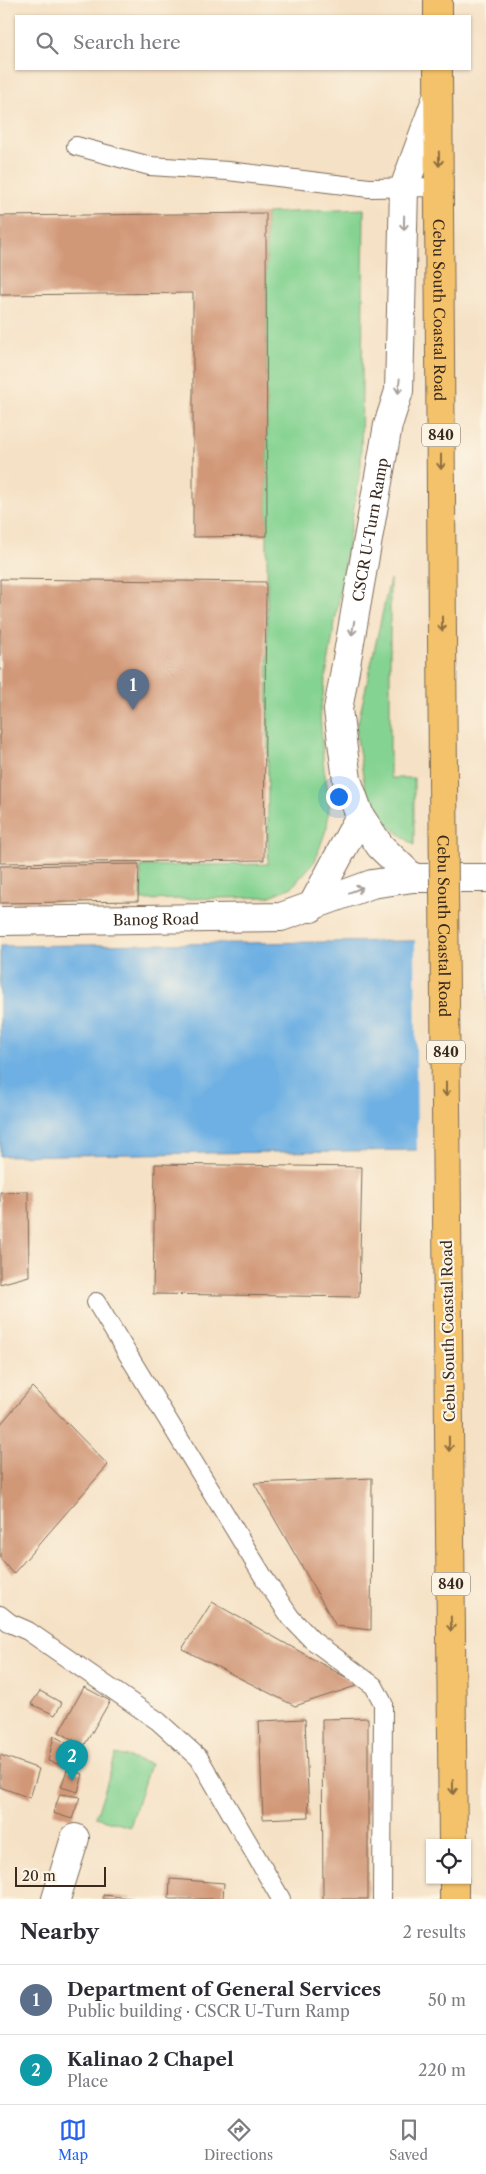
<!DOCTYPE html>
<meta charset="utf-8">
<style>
body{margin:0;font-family:"Libre Caslon Text",serif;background:#f7f7f7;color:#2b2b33}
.controls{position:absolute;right:15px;bottom:15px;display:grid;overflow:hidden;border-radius:0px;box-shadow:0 1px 4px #0004}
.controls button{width:45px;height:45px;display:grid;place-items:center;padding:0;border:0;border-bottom:1px solid #e1e1e2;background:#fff;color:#2b2b33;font:25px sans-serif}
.scale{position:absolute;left:15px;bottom:12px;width:91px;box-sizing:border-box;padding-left:5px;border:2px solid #3b2a1e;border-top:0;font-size:14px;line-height:18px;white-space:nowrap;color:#3b2a1e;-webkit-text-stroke:4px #fcf5e5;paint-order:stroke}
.you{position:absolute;left:338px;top:796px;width:18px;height:18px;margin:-12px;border:4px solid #fff;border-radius:50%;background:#1a73e8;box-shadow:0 0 0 8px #1a73e833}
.badge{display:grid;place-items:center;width:32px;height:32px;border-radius:50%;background:#2563eb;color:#fff;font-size:16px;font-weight:700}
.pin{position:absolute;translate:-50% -41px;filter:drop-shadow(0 1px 2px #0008)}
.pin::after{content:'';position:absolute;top:26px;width:18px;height:15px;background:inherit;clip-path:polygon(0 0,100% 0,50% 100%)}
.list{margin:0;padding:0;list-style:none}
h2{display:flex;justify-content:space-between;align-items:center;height:65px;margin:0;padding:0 20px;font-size:21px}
h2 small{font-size:16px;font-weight:400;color:#7c7c81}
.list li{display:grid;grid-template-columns:32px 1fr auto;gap:15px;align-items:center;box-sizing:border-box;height:70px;padding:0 20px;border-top:1px solid #e1e1e2}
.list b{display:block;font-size:19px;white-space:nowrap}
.list p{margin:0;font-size:16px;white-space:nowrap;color:#7c7c81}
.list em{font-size:16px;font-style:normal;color:#7c7c81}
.icon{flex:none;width:28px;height:28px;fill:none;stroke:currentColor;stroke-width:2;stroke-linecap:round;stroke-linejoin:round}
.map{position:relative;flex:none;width:486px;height:1899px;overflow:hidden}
.search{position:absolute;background:#fff;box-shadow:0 1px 4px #0004;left:15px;right:15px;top:15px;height:55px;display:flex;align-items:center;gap:12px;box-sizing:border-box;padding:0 18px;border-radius:0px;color:#7c7c81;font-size:19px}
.sheet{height:205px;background:#fff}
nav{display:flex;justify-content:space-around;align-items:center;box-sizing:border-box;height:70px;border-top:1px solid #e1e1e2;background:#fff;font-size:14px;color:#7c7c81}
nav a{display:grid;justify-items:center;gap:2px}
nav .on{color:#2563eb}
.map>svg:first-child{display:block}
</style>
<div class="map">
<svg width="486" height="1899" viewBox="0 0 486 1899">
<rect width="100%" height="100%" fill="#fcf5e5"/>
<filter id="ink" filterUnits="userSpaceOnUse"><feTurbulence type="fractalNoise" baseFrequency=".02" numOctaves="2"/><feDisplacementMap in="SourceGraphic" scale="10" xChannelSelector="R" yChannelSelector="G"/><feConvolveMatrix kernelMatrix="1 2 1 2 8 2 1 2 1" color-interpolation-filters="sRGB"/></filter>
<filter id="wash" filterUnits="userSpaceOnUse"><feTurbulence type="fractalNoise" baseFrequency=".0096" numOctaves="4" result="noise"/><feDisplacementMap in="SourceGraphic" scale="20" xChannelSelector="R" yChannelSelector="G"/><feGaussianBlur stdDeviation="1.12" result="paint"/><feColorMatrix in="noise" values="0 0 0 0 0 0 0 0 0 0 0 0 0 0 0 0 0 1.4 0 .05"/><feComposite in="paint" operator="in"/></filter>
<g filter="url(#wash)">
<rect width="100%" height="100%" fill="#f5e1c5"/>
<g fill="#85d392" stroke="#607e58">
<polygon points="364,209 361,465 320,713 324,770 330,800 327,827 315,861 292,887 268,897 141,900 141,866 268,864 266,213"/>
<polygon points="390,579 390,778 414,778 414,845 389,826 365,788 356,732"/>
<polygon points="116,1754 150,1764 130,1827 96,1817"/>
</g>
<polygon fill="#6eb0e3" stroke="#546d80" points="486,940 486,1149 0,1156 0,946"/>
<polygon fill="#f5e1c5" points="486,938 486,1151 417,1152 415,939"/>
<g id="blocks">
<g fill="#d19878">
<polygon points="266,213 267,536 193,537 193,293 0,295 0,216"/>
<polygon points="0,579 266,582 264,860 0,863"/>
<polygon points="139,864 138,901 0,903 0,866"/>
<polygon points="155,1164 362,1167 359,1297 153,1294"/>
<polygon points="28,1191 29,1276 0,1284 0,1192"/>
<polygon points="32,1387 108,1465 13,1574 0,1558 0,1425"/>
<polygon points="372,1478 371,1630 336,1626 254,1483"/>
<polygon points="212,1602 359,1685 295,1706 182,1649"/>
<polygon points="84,1687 110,1701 84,1746 59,1732"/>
<polygon points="40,1691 62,1703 55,1715 31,1704"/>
<polygon points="368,1718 368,1899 323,1899 322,1719"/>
<polygon points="305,1719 309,1817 263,1819 259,1721"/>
<polygon points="54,1736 72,1746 65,1766 48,1761"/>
<polygon points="0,1755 39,1769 30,1798 0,1787"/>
<polygon points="67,1770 83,1774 78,1792 61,1787"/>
<polygon points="60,1794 80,1797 72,1819 53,1813"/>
<polygon points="170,1879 224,1883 223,1899 169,1899"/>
<polygon points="103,1895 131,1898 131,1899 103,1899"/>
</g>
</g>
</g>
<g filter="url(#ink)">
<use href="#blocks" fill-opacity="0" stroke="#7c6a58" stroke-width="1"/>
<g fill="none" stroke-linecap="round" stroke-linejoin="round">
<g stroke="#7c6a58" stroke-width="20">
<g id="service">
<polyline points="76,146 150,166 228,171 369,188 440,187"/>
<polyline points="96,1302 266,1581 291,1618 312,1640 374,1686 383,1703 382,1899"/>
<polyline points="0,1615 10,1623 28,1631 158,1721 199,1758 281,1899"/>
</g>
</g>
<g stroke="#7c6a58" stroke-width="30">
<polyline id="minor" points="56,1899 75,1838"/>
</g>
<g stroke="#7c6a58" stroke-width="30">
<g id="tertiary">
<path id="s1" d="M413,878L380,846L360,816L347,780L338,710L388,425L399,391L404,188L437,97"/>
<polyline points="311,908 360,816"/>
<path id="s2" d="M0,921L281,917L372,884L413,878H486"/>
</g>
</g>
<g stroke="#7c6a58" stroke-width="30">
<g id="trunk">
<polyline points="438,0 438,16"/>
<path id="s3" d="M438,69L443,778"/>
<polyline points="448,1325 453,1843"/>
<polyline points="454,1880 454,1899"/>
</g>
</g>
<use href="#service" stroke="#fff" stroke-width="18"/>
<use href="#minor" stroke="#fff" stroke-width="28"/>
<use href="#tertiary" stroke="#fff" stroke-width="28"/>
<use href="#trunk" stroke="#f3c26a" stroke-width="28"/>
<g stroke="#7c6a58" stroke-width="30" stroke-linecap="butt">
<g id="trunk-bridge">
<path id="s4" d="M443,778L448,1325"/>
</g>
</g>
<use href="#trunk-bridge" stroke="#f3c26a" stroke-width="28"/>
</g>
<defs><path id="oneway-shaft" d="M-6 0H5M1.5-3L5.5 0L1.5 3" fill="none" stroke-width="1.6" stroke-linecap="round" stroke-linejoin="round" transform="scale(1.25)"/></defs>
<g stroke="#8e6e40">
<use href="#oneway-shaft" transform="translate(439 159) rotate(89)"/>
<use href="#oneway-shaft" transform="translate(441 462) rotate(90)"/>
<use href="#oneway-shaft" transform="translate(442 624) rotate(90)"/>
<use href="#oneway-shaft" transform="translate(446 1089) rotate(90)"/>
<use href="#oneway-shaft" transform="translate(449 1444) rotate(89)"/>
<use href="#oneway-shaft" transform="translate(451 1624) rotate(89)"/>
<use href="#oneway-shaft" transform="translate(453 1787) rotate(89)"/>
</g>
<g stroke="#a79f9a">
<use href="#oneway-shaft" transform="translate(404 223) rotate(91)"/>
<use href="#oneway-shaft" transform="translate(399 386) rotate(95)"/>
<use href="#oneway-shaft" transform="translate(353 628) rotate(100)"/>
<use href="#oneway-shaft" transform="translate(356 890) rotate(-21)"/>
</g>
</g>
<g text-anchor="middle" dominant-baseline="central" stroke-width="4.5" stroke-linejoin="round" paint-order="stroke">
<g fill="#fcf5e5" stroke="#75675a" stroke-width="1">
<rect x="422" y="423.5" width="38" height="23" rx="4"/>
<rect x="427" y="1040.5" width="38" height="23" rx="4"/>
<rect x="432" y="1572.5" width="38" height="23" rx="4"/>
</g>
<g font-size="14" font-weight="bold" fill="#3b2a1e">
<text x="441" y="435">840</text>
<text x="446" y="1052">840</text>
<text x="451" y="1584">840</text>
</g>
<g font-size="15" fill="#3b2a1e" stroke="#fcf5e5">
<text stroke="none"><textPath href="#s3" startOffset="241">Cebu South Coastal Road</textPath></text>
<text stroke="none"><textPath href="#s1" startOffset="374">CSCR U-Turn Ramp</textPath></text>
<text stroke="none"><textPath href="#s2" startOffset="156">Banog Road</textPath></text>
<text stroke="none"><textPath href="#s4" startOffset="148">Cebu South Coastal Road</textPath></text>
<text transform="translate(448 1331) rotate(-91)">Cebu South Coastal Road</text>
</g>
</g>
</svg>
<div class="controls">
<button><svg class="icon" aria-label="locate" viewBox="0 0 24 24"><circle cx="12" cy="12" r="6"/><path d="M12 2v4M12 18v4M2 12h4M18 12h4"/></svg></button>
</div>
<div class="scale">20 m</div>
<div class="you"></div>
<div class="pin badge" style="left:133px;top:710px;background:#5c6f8a">1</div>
<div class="pin badge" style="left:72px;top:1781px;background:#0f9aa8">2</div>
<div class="search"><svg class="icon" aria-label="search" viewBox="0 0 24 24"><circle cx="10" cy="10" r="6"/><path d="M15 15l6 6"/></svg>Search here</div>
</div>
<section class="sheet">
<h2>Nearby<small>2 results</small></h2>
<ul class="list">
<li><span class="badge" style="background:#5c6f8a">1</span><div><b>Department of General Services</b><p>Public building · CSCR U-Turn Ramp</p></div><em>50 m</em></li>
<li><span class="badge" style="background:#0f9aa8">2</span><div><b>Kalinao 2 Chapel</b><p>Place</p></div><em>220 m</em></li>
</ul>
</section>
<nav>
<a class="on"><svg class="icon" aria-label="map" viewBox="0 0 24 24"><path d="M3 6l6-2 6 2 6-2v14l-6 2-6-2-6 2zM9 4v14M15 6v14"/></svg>Map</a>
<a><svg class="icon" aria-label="directions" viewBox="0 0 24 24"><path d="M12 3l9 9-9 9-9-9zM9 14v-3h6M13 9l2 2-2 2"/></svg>Directions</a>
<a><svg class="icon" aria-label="saved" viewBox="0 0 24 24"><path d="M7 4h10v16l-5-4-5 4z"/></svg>Saved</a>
</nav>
